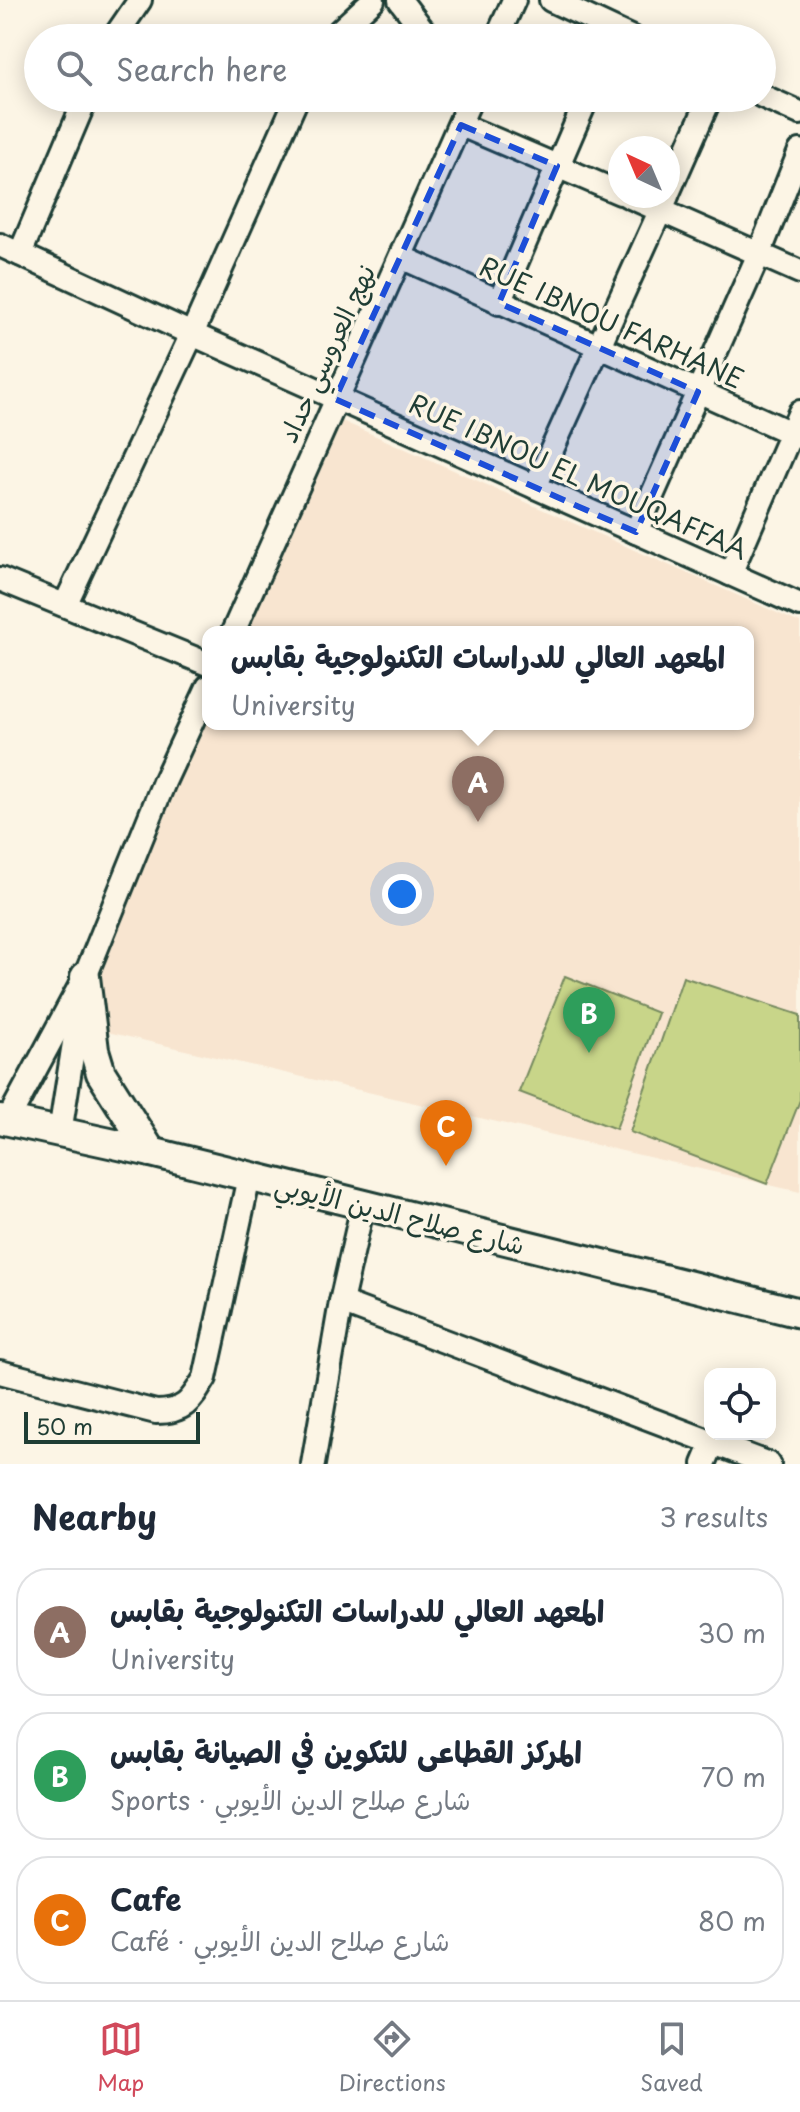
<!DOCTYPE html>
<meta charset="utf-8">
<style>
body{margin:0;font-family:"Playpen Sans","Playpen Sans Arabic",sans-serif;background:#f6f6f7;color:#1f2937}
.controls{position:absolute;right:24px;bottom:24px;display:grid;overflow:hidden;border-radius:16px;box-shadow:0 4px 20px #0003}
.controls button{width:72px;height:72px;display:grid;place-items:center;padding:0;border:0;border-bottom:2px solid #e0e1e3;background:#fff;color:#1f2937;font:40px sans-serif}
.compass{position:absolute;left:608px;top:136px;width:72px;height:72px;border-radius:50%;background:#fff;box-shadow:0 4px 20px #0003;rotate:316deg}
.scale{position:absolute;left:24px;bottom:20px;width:176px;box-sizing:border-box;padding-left:8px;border:4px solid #1f3d34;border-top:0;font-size:22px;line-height:28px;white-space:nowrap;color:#1f3d34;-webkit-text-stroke:6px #fcf5e5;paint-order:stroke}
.you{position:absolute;left:402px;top:894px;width:28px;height:28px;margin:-20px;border:6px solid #fff;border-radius:50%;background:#1a73e8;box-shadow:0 0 0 12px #1a73e833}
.badge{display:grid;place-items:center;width:52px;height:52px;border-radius:50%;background:#d1495b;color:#fff;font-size:26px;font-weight:700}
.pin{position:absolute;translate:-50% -66px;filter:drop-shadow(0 2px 4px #0008)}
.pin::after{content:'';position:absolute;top:42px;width:28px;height:24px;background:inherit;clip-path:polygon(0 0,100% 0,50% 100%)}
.popup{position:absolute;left:202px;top:626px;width:552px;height:104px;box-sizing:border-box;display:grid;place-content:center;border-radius:16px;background:#fff;filter:drop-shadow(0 2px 6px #0005);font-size:26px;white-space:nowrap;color:#747a83}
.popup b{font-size:30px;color:#1f2937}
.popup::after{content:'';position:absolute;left:50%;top:100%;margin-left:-16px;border:16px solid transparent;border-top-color:#fff}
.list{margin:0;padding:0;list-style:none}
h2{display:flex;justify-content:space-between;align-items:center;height:104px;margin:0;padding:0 32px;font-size:34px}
h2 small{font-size:26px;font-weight:400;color:#747a83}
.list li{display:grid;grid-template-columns:52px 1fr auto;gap:24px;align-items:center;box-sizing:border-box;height:128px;margin:0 16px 16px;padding:0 16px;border:2px solid #e0e1e3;border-radius:32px}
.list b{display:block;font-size:30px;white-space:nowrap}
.list p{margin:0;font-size:26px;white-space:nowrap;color:#747a83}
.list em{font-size:26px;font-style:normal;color:#747a83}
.icon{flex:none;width:44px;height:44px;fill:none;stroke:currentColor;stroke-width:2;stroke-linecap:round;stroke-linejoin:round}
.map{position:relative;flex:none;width:800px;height:1464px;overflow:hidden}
.search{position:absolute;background:#fff;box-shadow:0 4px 20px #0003;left:24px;right:24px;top:24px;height:88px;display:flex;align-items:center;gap:20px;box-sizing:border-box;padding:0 28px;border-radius:44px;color:#747a83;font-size:30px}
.sheet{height:536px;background:#fff}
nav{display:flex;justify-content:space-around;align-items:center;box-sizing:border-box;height:112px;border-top:2px solid #e0e1e3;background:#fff;font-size:22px;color:#747a83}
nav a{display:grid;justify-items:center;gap:4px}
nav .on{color:#d1495b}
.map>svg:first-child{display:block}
</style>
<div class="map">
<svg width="800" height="1464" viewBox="0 0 800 1464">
<rect width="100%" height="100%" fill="#fcf5e5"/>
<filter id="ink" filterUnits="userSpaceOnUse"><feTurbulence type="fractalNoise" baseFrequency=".0125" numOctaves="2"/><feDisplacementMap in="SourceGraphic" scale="16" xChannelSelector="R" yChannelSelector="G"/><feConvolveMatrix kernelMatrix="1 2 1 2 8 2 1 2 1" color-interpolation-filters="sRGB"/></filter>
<g filter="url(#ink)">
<polygon fill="#f8e5d0" points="335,418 800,623 800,1192 103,1031 81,992 208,710 208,724 748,724 748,632 241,632"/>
<g fill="#c8d589" stroke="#74895e" stroke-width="2">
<polygon points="565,976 658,1013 616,1129 519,1092"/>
<polygon points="683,977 800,1015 800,1100 767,1184 630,1132"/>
</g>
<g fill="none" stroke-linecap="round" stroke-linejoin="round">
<g stroke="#1f3d34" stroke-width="28">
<g id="minor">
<polyline points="400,0 429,38"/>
<polyline points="551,0 632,38"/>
<polyline points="114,38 140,0"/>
<polyline points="332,38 373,0"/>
<polyline points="497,38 514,0"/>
<polyline points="762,96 800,113"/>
<polyline points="461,125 620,193"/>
<polyline points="668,193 710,98"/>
<polyline points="628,196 800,272"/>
<polyline points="0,245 192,334 800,605"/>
<polyline points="20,254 86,98"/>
<polyline points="401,257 800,437"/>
<polyline points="499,303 587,98"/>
<polyline points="535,487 667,196"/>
<polyline points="636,532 759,254 800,151"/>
<polyline points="730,574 800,412"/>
<polyline points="0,579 208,664"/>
<polyline points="65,605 192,334 297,98"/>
<polyline points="233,632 471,98"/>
<polyline points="8,1120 85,977 164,782 208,687"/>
<polyline points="60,1133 81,998"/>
<polyline points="341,1302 769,1464"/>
<path d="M0,1372L156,1412C185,1412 191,1401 205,1378L249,1177"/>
<polyline points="313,1464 341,1302 363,1205"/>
<polyline points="704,1464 713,1443"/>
</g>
</g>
<g stroke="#1f3d34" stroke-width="34">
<g id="major">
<polyline points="85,977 94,1050 101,1073 151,1152"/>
<polyline points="0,1119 151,1152 800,1313"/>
</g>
</g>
<use href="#minor" stroke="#fcf5e5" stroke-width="22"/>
<use href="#major" stroke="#fcf5e5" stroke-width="28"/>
</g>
</g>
<path fill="#1d4ed8" fill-opacity="0.2" stroke="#1d4ed8" stroke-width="6" stroke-dasharray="16 10" stroke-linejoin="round" d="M461,125L557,166L499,303L698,392L636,532L335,399Z"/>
<g text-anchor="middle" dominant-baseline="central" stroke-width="7" stroke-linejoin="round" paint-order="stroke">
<g font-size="26" fill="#1f3d34" stroke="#fcf5e5">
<text transform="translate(612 322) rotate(24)">RUE IBNOU FARHANE</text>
<text transform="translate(326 353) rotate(-65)">نهج العروسي حداد</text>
<text transform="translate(579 476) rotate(24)">RUE IBNOU EL MOUQAFFAA</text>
<text transform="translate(400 1214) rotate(14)">شارع صلاح الدين الأيوبي</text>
</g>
</g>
</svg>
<div class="controls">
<button><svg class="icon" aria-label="locate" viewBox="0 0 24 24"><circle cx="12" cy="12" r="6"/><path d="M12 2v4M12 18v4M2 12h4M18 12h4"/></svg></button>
</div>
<svg class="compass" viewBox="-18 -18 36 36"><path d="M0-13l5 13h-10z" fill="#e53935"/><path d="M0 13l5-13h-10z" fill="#747a83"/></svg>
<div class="scale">50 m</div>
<div class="you"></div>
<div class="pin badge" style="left:478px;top:822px;background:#8d6e63">A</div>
<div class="popup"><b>المعهد العالي للدراسات التكنولوجية بقابس</b>University</div>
<div class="pin badge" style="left:589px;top:1053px;background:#2e9e5b">B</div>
<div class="pin badge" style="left:446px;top:1166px;background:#e8710a">C</div>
<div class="search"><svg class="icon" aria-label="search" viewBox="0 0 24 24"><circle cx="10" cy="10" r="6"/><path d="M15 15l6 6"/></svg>Search here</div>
</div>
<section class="sheet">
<h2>Nearby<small>3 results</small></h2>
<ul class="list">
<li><span class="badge" style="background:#8d6e63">A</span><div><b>المعهد العالي للدراسات التكنولوجية بقابس</b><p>University</p></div><em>30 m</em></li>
<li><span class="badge" style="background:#2e9e5b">B</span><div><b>المركز القطاعى للتكوين في الصيانة بقابس</b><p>Sports · شارع صلاح الدين الأيوبي</p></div><em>70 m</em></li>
<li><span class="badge" style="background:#e8710a">C</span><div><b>Cafe</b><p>Café · شارع صلاح الدين الأيوبي</p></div><em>80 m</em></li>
</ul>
</section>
<nav>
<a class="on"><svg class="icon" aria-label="map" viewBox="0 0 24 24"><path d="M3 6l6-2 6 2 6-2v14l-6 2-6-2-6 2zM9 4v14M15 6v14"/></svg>Map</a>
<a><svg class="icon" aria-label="directions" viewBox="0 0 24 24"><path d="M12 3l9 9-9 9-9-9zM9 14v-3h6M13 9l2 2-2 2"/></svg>Directions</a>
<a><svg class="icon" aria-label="saved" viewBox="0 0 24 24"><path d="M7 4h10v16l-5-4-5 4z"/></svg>Saved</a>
</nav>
